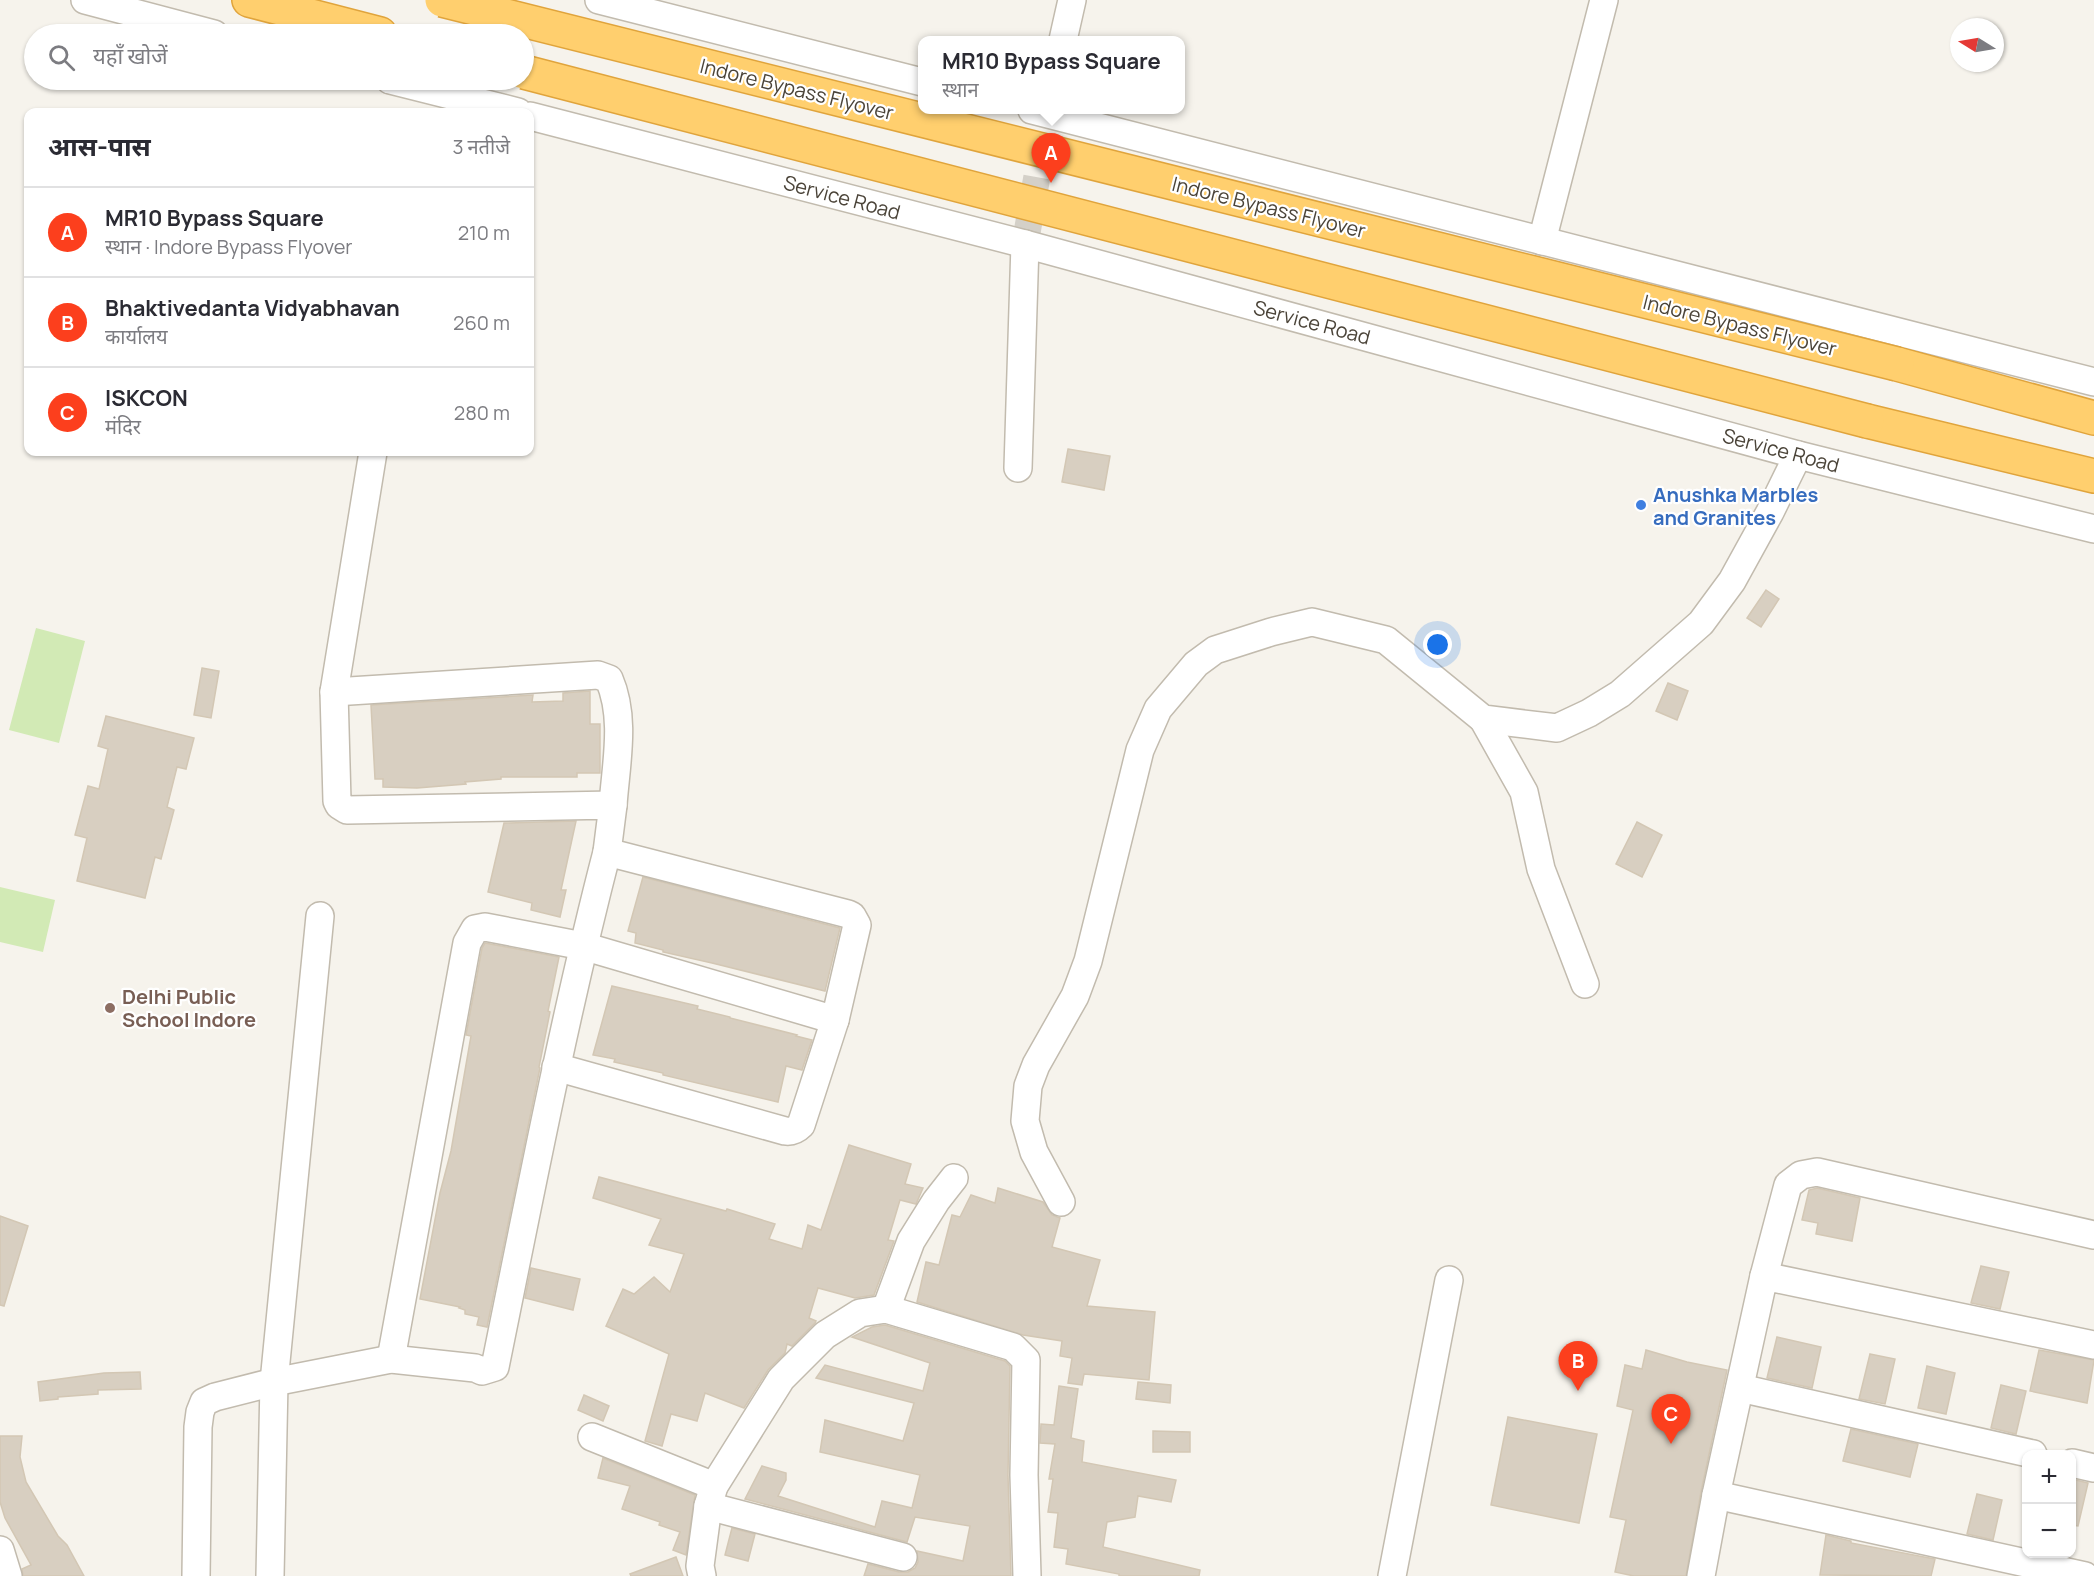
<!DOCTYPE html>
<html lang="hi">
<meta charset="utf-8">
<style>
body{margin:0;font-family:Manrope,"Noto Sans Devanagari",sans-serif;background:#f2f2f3;color:#2b2b33}
.controls{position:absolute;right:18px;bottom:18px;display:grid;overflow:hidden;border-radius:12px;box-shadow:0 2px 4px #0004}
.controls button{width:54px;height:54px;display:grid;place-items:center;padding:0;border:0;border-bottom:2px solid #e1e1e2;background:#fff;color:#2b2b33;font:30px sans-serif}
.compass{position:absolute;left:1950px;top:18px;width:54px;height:54px;border-radius:50%;background:#fff;box-shadow:0 2px 4px #0004;rotate:281deg}
.you{position:absolute;left:1438px;top:645px;width:21px;height:21px;margin:-15px;border:4px solid #fff;border-radius:50%;background:#1a73e8;box-shadow:0 0 0 9px #1a73e833}
.badge{display:grid;place-items:center;width:39px;height:39px;border-radius:50%;background:#fc3f1d;color:#fff;font-size:20px;font-weight:700}
.pin{position:absolute;translate:-50% -50px;filter:drop-shadow(0 2px 3px #0008)}
.pin::after{content:'';position:absolute;top:32px;width:21px;height:18px;background:inherit;clip-path:polygon(0 0,100% 0,50% 100%)}
.popup{position:absolute;left:918px;top:36px;width:267px;height:78px;box-sizing:border-box;display:grid;place-content:center;border-radius:12px;background:#fff;filter:drop-shadow(0 2px 4px #0005);font-size:20px;white-space:nowrap;color:#7c7c81}
.popup b{font-size:22px;color:#2b2b33}
.popup::after{content:'';position:absolute;left:50%;top:100%;margin-left:-12px;border:12px solid transparent;border-top-color:#fff}
.list{margin:0;padding:0;list-style:none}
h2{display:flex;justify-content:space-between;align-items:center;height:78px;margin:0;padding:0 24px;font-size:26px}
h2 small{font-size:20px;font-weight:400;color:#7c7c81}
.list li{display:grid;grid-template-columns:39px 1fr auto;gap:18px;align-items:center;box-sizing:border-box;height:90px;padding:0 24px;border-top:2px solid #e1e1e2}
.list b{display:block;font-size:22px;white-space:nowrap}
.list p{margin:0;font-size:20px;white-space:nowrap;color:#7c7c81}
.list em{font-size:20px;font-style:normal;color:#7c7c81}
.icon{flex:none;width:33px;height:33px;fill:none;stroke:currentColor;stroke-width:2;stroke-linecap:round;stroke-linejoin:round}
.map{position:relative;flex:none;width:2094px;height:1576px;overflow:hidden}
.search{position:absolute;background:#fff;box-shadow:0 2px 4px #0004;left:24px;top:24px;width:510px;height:66px;display:flex;align-items:center;gap:15px;box-sizing:border-box;padding:0 21px;border-radius:33px;color:#7c7c81;font-size:22px}
.panel{position:absolute;background:#fff;box-shadow:0 2px 4px #0004;left:24px;top:108px;width:510px;height:348px;border-radius:12px}
.map>svg:first-child{display:block}
</style>
<div class="map">
<svg width="2094" height="1576" viewBox="0 0 2094 1576">
<rect width="100%" height="100%" fill="#f6f3ec"/>
<g fill="#d2eab5">
<polygon points="36,628 85,641 59,743 9,730"/>
<polygon points="0,887 55,900 43,952 0,942"/>
</g>
<g fill="#d8cfc1" stroke="#d3c7b4" stroke-width="1.5">
<polygon points="1068,449 1110,456 1104,490 1062,482"/>
<polygon points="1766,590 1779,599 1761,627 1747,618"/>
<polygon points="202,668 219,671 211,718 194,715"/>
<polygon points="1668,683 1688,691 1677,720 1656,711"/>
<polygon points="590,691 590,724 600,724 600,773 577,773 577,777 501,777 501,779 465,782 466,784 417,788 383,787 383,779 375,779 371,705 533,695 532,702 563,701 563,693"/>
<polygon points="106,716 194,738 186,769 177,767 167,807 174,810 161,859 155,857 145,898 77,881 87,838 75,835 88,786 99,789 108,749 98,746"/>
<polygon points="576,821 561,890 566,890 560,917 531,910 532,903 488,892 504,823"/>
<polygon points="1637,822 1662,835 1642,877 1616,864"/>
<polygon points="643,877 840,928 825,991 712,963 663,952 663,950 635,943 636,933 628,931"/>
<polygon points="485,943 559,957 548,1011 550,1012 539,1067 540,1068 487,1327 477,1325 479,1317 465,1314 465,1310 459,1308 460,1307 420,1299 440,1193 451,1151 471,1036 466,1035 482,948"/>
<polygon points="612,986 698,1006 697,1009 730,1017 730,1018 797,1035 796,1036 812,1040 802,1070 786,1066 778,1102 663,1075 663,1073 614,1062 615,1059 593,1055"/>
<polygon points="849,1145 911,1164 905,1184 923,1188 916,1204 900,1200 888,1240 894,1241 874,1295 855,1298 818,1288 809,1318 816,1321 815,1323 792,1346 787,1344 785,1353 768,1370 744,1408 705,1393 697,1421 671,1414 662,1446 645,1441 669,1354 606,1326 623,1289 634,1294 654,1277 670,1292 684,1254 649,1245 661,1219 593,1198 599,1177 726,1211 727,1209 775,1224 769,1239 802,1249 808,1225 821,1230"/>
<polygon points="998,1188 1043,1202 1052,1215 1060,1218 1052,1247 1100,1260 1087,1306 1155,1312 1149,1380 1084,1374 1082,1385 1068,1383 1072,1358 1060,1356 1062,1341 1023,1335 917,1302 926,1262 939,1265 952,1215 960,1217 971,1195 995,1203"/>
<polygon points="1817,1188 1860,1198 1852,1241 1816,1234 1818,1223 1802,1220 1809,1190"/>
<polygon points="0,1216 28,1226 4,1306 0,1305"/>
<polygon points="1981,1266 2009,1272 2000,1309 1971,1303"/>
<polygon points="531,1268 580,1279 573,1310 525,1298"/>
<polygon points="885,1325 1005,1361 1010,1366 1008,1475 1011,1576 864,1576 868,1564 899,1572 908,1572 915,1568 918,1562 917,1551 963,1561 970,1526 915,1517 907,1542 745,1499 762,1466 786,1473 786,1480 778,1496 875,1527 882,1501 912,1508 920,1475 820,1452 825,1420 903,1441 914,1403 816,1378 825,1365 923,1391 930,1363 852,1337 872,1327"/>
<polygon points="1777,1337 1821,1347 1812,1388 1767,1378"/>
<polygon points="1646,1350 1687,1362 1727,1370 1701,1492 1686,1576 1634,1576 1615,1572 1626,1520 1610,1517 1633,1410 1617,1406 1625,1365 1642,1369"/>
<polygon points="2039,1350 2094,1360 2087,1403 2030,1391"/>
<polygon points="1870,1354 1895,1359 1885,1404 1859,1399"/>
<polygon points="1927,1366 1955,1373 1946,1414 1918,1408"/>
<polygon points="140,1372 141,1389 98,1390 98,1394 58,1397 58,1399 40,1401 38,1382 104,1373"/>
<polygon points="1138,1382 1171,1385 1170,1403 1136,1399"/>
<polygon points="2001,1385 2026,1391 2016,1434 1991,1428"/>
<polygon points="1059,1386 1078,1389 1071,1438 1084,1441 1082,1462 1176,1480 1171,1502 1138,1496 1135,1517 1107,1522 1103,1547 1200,1570 1199,1576 1119,1576 1119,1574 1066,1564 1068,1549 1054,1547 1058,1513 1048,1512 1053,1479 1049,1479 1055,1444 1040,1443 1041,1424 1054,1425"/>
<polygon points="584,1395 609,1406 603,1421 578,1410"/>
<polygon points="1508,1417 1597,1434 1579,1523 1491,1505"/>
<polygon points="1851,1429 1918,1444 1910,1477 1843,1461"/>
<polygon points="1153,1431 1190,1432 1190,1452 1153,1452"/>
<polygon points="0,1436 22,1436 20,1457 26,1482 58,1536 67,1545 84,1576 23,1576 22,1569 31,1565 5,1518 0,1502"/>
<polygon points="603,1458 695,1495 686,1555 673,1550 680,1532 659,1525 660,1522 622,1509 630,1486 598,1478"/>
<polygon points="2072,1479 2088,1483 2078,1526 2072,1525"/>
<polygon points="1977,1494 2002,1500 1993,1540 1967,1534"/>
<polygon points="732,1528 755,1534 748,1561 725,1555"/>
<polygon points="1826,1535 1851,1541 1851,1543 1935,1559 1931,1576 1820,1575"/>
<polygon points="676,1557 683,1576 631,1576 630,1574"/>
</g>
<g fill="none" stroke-linecap="round" stroke-linejoin="round">
<polyline stroke="#d4d0c8" stroke-width="27" stroke-dasharray="27 14" stroke-linecap="butt" points="1025,244 1048,114"/>
<g stroke="#c2bbae" stroke-width="30">
<g id="minor">
<polyline points="85,0 214,34"/>
<polyline points="599,0 922,82"/>
<polyline points="1063,40 1072,0"/>
<polyline points="390,80 518,112"/>
<polyline points="1032,110 2094,382"/>
<polyline points="530,116 1025,244 1798,455 2094,529"/>
<polyline points="1542,241 1604,0"/>
<path d="M373,452L334,692L337,801L339,805L347,810L613,805L607,852L848,914L852,916L857,925L835,1020L801,1125C796,1130 792,1132 785,1131L556,1067"/>
<polyline points="1018,468 1025,244"/>
<path d="M334,692L598,675L609,679C626,718 616,763 613,805"/>
<polyline points="1483,719 1524,792 1541,869 1585,984"/>
<polyline points="1061,1202 1034,1152 1025,1121 1028,1086 1036,1065 1075,996 1088,961 1140,750 1158,709 1196,664 1215,650 1271,632 1312,622 1386,640 1483,719 1557,728 1589,713 1620,694 1701,623 1732,581 1770,512 1798,455"/>
<polyline points="1764,1276 1788,1185 1801,1175 1817,1172 2094,1235"/>
<polyline points="886,1309 911,1241 936,1201 954,1178"/>
<polyline points="391,1359 467,943 475,929 485,927 583,946 835,1020"/>
<polyline points="1740,1388 2033,1454"/>
<polyline points="592,1437 714,1486"/>
<polyline points="2072,1463 2094,1468"/>
<polyline points="1716,1495 2085,1576"/>
<polyline points="708,1506 903,1557"/>
<polyline points="0,1550 8,1576"/>
<path d="M196,1576L198,1427L200,1412L204,1402L215,1397L274,1382L391,1359L475,1368L482,1371L495,1367C530,1195 563,1022 607,852"/>
<polyline points="270,1576 274,1382 320,916"/>
<polyline points="702,1576 700,1566 708,1506 714,1486 781,1379 825,1335 860,1313 886,1309 1013,1347 1026,1360 1024,1475 1027,1576"/>
<polyline points="1392,1576 1449,1280"/>
<polyline points="1701,1576 1716,1495 1764,1276 2094,1345"/>
</g>
</g>
<g stroke="#e0a43c" stroke-width="36">
<g id="highway">
<polyline points="249,0 380,34"/>
<polyline points="1897,364 2094,418"/>
<polyline points="1867,421 2094,476"/>
</g>
</g>
<use href="#minor" stroke="#fff" stroke-width="27"/>
<use href="#highway" stroke="#ffcf6e" stroke-width="33"/>
<g stroke="#e0a43c" stroke-width="36" stroke-linecap="butt">
<g id="highway-bridge">
<polyline points="442,0 1897,364"/>
<polyline points="524,72 1867,421"/>
</g>
</g>
<use href="#highway-bridge" stroke="#ffcf6e" stroke-width="33"/>
</g>
<circle fill="#3f7fe0" stroke="#fff" stroke-width="2" cx="1641" cy="505" r="6"/>
<circle fill="#8d6e63" stroke="#fff" stroke-width="2" cx="110" cy="1008" r="6"/>
<g text-anchor="middle" dominant-baseline="central" stroke-width="4.5" stroke-linejoin="round" paint-order="stroke">
<g font-size="20" fill="#4b4439" stroke="#fff">
<text transform="translate(797 89) rotate(14)">Indore Bypass Flyover</text>
<text transform="translate(842 197) rotate(15)">Service Road</text>
<text transform="translate(1269 207) rotate(14)">Indore Bypass Flyover</text>
<text transform="translate(1312 322) rotate(15)">Service Road</text>
<text transform="translate(1740 325) rotate(14)">Indore Bypass Flyover</text>
<text transform="translate(1781 450) rotate(15)">Service Road</text>
</g>
<g font-size="20" font-weight="bold" fill="#366cbe" stroke="#fff" text-anchor="start">
<text x="1653" y="494">Anushka Marbles<tspan x="1653" dy="23">and Granites</tspan></text>
</g>
<g font-size="20" font-weight="bold" fill="#785e54" stroke="#fff" text-anchor="start">
<text x="122" y="996">Delhi Public<tspan x="122" dy="23">School Indore</tspan></text>
</g>
</g>
</svg>
<div class="controls">
<button>+</button>
<button>−</button>
</div>
<svg class="compass" viewBox="-18 -18 36 36"><path d="M0-13l5 13h-10z" fill="#e53935"/><path d="M0 13l5-13h-10z" fill="#7c7c81"/></svg>
<div class="you"></div>
<div class="pin badge" style="left:1051px;top:183px">A</div>
<div class="popup"><b>MR10 Bypass Square</b>स्थान</div>
<div class="pin badge" style="left:1578px;top:1391px">B</div>
<div class="pin badge" style="left:1671px;top:1444px">C</div>
<div class="search"><svg class="icon" aria-label="search" viewBox="0 0 24 24"><circle cx="10" cy="10" r="6"/><path d="M15 15l6 6"/></svg>यहाँ खोजें</div>
<section class="panel">
<h2>आस-पास<small>3 नतीजे</small></h2>
<ul class="list">
<li><span class="badge">A</span><div><b>MR10 Bypass Square</b><p>स्थान · Indore Bypass Flyover</p></div><em>210 m</em></li>
<li><span class="badge">B</span><div><b>Bhaktivedanta Vidyabhavan</b><p>कार्यालय</p></div><em>260 m</em></li>
<li><span class="badge">C</span><div><b>ISKCON</b><p>मंदिर</p></div><em>280 m</em></li>
</ul>
</section>
</div>
